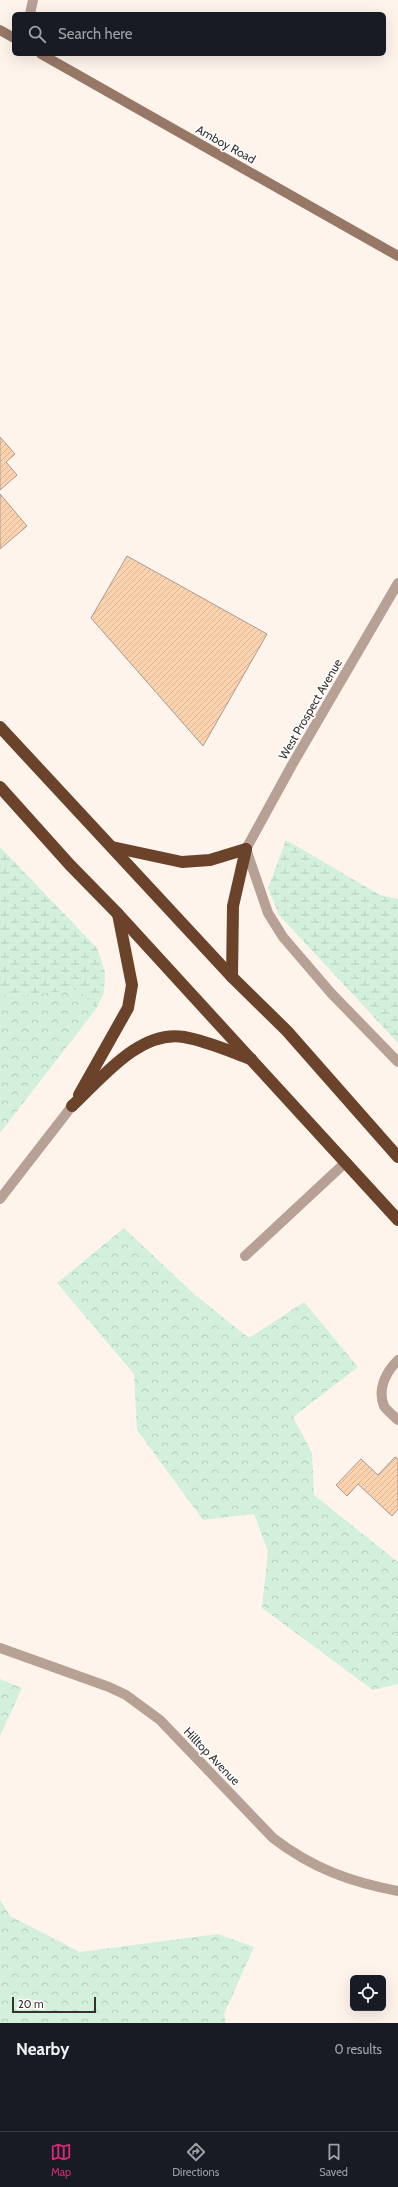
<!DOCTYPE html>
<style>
body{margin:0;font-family:Cabin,sans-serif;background:#20242c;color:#f1f3f6}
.controls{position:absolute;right:12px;bottom:12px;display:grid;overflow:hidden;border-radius:6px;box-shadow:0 4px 16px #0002}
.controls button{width:36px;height:36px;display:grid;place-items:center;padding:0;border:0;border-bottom:1px solid #363941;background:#171b24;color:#f1f3f6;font:20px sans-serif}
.scale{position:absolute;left:12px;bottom:10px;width:84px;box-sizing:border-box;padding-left:4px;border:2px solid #35312e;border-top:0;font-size:11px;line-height:14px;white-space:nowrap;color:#35312e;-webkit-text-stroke:3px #fff;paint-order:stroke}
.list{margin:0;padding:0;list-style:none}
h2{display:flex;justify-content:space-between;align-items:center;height:52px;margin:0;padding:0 16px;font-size:17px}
h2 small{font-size:13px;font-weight:400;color:#9ea1a6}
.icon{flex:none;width:22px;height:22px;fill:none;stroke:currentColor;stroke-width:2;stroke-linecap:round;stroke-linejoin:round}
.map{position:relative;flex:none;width:398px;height:2023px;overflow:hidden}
.search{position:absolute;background:#171b24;box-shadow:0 4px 16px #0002;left:12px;right:12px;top:12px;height:44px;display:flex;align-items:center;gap:10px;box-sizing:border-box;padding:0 14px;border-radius:6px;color:#9ea1a6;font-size:15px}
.sheet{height:108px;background:#171b24}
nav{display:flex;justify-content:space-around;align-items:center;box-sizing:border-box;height:56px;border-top:1px solid #363941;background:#171b24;font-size:11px;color:#9ea1a6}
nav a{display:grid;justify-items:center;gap:2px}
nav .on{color:#db2777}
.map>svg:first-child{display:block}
</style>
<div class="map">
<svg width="398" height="2023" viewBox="0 0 398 2023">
<defs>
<pattern id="forest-crowns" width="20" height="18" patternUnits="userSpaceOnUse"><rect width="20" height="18" fill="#d2f0db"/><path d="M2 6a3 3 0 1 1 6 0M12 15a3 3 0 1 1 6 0" fill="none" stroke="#b5cebc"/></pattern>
<pattern id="wetland-marsh" width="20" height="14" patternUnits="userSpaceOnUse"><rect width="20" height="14" fill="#d2f0db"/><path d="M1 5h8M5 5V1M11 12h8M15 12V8" fill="none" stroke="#b5cebc"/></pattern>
<pattern id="building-hatch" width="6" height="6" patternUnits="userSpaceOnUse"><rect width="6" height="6" fill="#fdd2ae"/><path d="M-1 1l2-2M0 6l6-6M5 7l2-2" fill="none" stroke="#d9b596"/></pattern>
</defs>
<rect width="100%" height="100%" fill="#fef4ec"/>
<g fill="url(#forest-crowns)">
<polygon points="80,990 96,1009 0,1133 0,997"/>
<polygon points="124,1228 195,1295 249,1338 304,1302 358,1367 293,1417 312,1453 314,1495 398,1562 398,1684 373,1690 262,1608 268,1551 254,1514 203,1520 137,1430 134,1374 57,1283"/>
<polygon points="0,1679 22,1688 0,1736"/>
<polygon points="0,1900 10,1916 80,1952 218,1934 254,1947 224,2014 226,2023 0,2023"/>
</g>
<g fill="url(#wetland-marsh)">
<polygon points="286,840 380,895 398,899 398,1043 279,915 268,888"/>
<polygon points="0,847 97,948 105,972 104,993 96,1009 80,990 0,997"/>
</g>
<g fill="url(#building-hatch)" stroke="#a59c94">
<polygon points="0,437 15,454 6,462 17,475 0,490"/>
<polygon points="0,494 27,526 0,549"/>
<polygon points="127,556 267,634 203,746 91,618"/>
<polygon points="395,1457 398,1459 398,1509 392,1516 358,1484 347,1496 336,1485 361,1459 378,1475"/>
</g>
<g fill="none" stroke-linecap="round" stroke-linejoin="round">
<g stroke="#b7a195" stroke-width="10">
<polyline points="246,849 268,913 283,937 331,993 398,1062"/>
<polyline points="245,1256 346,1162"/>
<path d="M398,1360C386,1372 377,1389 384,1406C387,1411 394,1416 398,1420"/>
</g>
<g stroke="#b7a195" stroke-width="10">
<polyline points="30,14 33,0"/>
<polyline points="246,849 292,765 398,583"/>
<polyline points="0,1199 72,1106"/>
<path d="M0,1648L109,1687L126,1695L160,1720L273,1838C312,1868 350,1882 398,1891"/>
</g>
<g stroke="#977867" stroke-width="10">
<polyline points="0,30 14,38"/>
<polyline points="41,54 398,256"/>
</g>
<g stroke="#6b422a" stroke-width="12">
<polyline points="0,727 232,977 287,1031 398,1157"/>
<polyline points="0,787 70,865 118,914 398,1220"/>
<polyline points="112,847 182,862 210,860 246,849"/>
<polyline points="232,977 233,906 246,849"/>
<polyline points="79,1095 128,1008 132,985 118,914"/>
<path d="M72,1106C101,1079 140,1029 184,1037C207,1041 229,1051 251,1059"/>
</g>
</g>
<g text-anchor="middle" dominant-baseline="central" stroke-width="3" stroke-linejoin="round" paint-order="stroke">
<g font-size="12" fill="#35312e" stroke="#fff">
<text transform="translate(226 144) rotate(29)">Amboy Road</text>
<text transform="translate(310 709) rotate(-60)">West Prospect Avenue</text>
<text transform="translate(212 1756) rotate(46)">Hilltop Avenue</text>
</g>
</g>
</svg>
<div class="controls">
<button><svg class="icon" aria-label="locate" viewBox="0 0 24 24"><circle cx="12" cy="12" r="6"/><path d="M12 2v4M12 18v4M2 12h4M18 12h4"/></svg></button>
</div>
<div class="scale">20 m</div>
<div class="search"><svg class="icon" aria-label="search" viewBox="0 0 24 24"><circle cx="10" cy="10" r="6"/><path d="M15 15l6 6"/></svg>Search here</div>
</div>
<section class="sheet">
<h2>Nearby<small>0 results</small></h2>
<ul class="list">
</ul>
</section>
<nav>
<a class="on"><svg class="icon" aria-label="map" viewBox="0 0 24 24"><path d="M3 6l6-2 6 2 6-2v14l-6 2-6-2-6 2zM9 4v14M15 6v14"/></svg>Map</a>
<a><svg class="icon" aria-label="directions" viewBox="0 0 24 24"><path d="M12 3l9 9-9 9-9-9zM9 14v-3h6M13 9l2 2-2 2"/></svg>Directions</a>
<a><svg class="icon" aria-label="saved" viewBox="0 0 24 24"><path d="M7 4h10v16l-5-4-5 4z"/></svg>Saved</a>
</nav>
